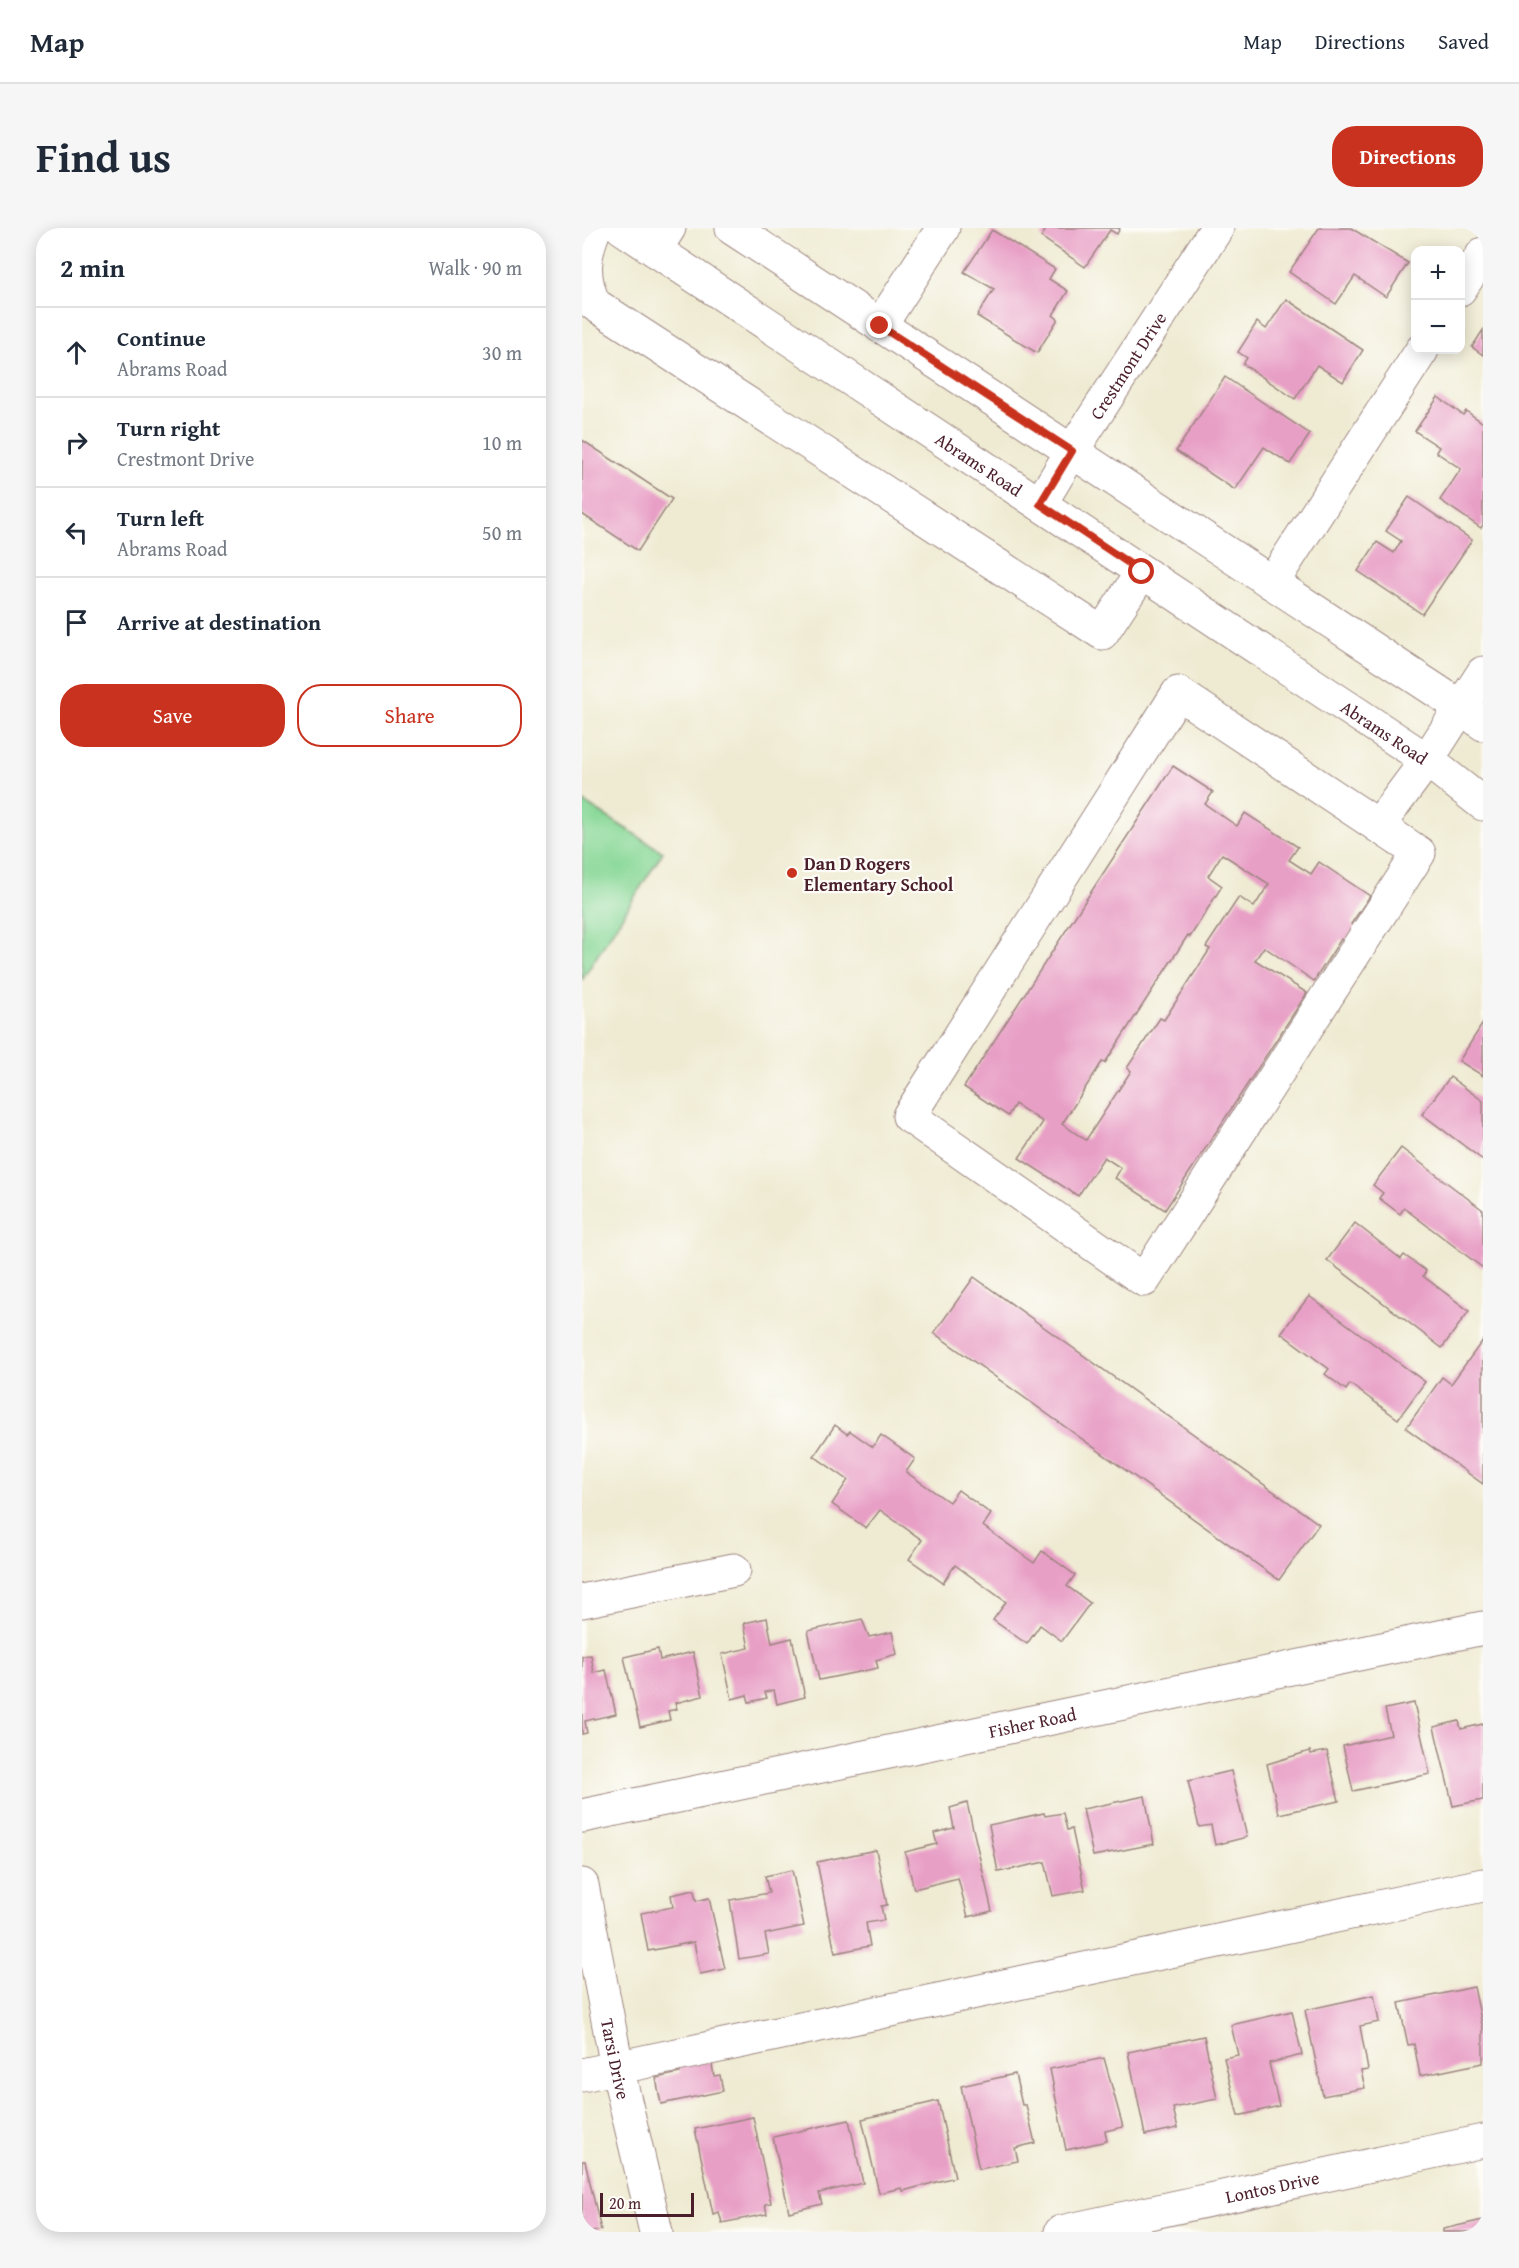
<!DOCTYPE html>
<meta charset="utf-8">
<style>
body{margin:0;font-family:"Gentium Book Plus",serif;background:#f6f6f7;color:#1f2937}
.controls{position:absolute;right:18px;top:18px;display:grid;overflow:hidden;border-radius:12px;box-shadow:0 3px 15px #0003}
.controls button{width:54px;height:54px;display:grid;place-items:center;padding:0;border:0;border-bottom:2px solid #e0e1e3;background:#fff;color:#1f2937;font:30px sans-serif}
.scale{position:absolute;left:18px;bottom:15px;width:94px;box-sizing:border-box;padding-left:6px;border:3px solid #4a1f2b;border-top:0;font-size:16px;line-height:21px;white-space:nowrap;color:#4a1f2b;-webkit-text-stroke:4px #fdfcf7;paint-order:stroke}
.stop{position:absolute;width:18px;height:18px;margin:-14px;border:4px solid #c8321e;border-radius:50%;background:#fff}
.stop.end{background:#c8321e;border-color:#fff;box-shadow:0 2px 6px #0008}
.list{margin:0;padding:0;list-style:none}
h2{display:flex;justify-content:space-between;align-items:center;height:78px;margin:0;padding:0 24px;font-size:26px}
h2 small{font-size:20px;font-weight:400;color:#747a83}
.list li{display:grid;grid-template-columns:39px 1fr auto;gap:18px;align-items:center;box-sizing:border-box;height:90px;padding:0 24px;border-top:2px solid #e0e1e3}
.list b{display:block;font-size:22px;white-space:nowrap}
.list p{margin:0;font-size:20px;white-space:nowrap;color:#747a83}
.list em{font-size:20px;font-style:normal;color:#747a83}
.actions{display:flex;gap:12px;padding:18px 24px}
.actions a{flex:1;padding:14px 0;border:2px solid #c8321e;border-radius:24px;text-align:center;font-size:21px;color:#c8321e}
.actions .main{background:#c8321e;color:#fff}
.icon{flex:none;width:33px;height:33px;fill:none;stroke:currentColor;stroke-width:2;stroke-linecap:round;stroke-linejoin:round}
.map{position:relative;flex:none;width:901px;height:2004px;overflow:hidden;border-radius:24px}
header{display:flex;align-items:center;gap:36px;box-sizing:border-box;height:84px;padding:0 30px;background:#fff;border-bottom:2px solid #e0e1e3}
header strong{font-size:28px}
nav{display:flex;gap:33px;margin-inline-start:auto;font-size:21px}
.intro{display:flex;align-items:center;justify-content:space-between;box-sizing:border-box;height:144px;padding:0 36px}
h1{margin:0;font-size:42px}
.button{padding:15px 27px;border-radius:24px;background:#c8321e;color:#fff;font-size:21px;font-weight:700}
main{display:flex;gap:36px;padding:0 36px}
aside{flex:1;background:#fff;border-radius:24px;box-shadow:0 3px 15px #0003}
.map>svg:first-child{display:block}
</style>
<header>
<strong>Map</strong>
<nav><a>Map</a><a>Directions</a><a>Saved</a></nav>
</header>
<div class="intro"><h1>Find us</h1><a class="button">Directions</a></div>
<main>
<aside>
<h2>2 min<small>Walk · 90 m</small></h2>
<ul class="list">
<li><svg class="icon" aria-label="ahead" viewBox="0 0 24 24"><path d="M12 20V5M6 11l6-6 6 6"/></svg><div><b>Continue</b><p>Abrams Road</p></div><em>30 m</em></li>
<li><svg class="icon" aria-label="right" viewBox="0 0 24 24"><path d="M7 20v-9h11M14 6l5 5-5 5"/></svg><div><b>Turn right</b><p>Crestmont Drive</p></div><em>10 m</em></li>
<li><svg class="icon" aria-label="left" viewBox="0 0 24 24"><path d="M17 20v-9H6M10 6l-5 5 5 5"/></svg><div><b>Turn left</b><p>Abrams Road</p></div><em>50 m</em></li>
<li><svg class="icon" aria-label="arrive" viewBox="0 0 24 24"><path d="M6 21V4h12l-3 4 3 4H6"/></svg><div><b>Arrive at destination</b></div></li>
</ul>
<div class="actions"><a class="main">Save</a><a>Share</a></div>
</aside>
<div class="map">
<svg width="901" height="2004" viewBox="0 0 901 2004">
<rect width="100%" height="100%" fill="#fdfcf7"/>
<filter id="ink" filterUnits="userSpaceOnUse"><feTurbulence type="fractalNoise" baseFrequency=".0167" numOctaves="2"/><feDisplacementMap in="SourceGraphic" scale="12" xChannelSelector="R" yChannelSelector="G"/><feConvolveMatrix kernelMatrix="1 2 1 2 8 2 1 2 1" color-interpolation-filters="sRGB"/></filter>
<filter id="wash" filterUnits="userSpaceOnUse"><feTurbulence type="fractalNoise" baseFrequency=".008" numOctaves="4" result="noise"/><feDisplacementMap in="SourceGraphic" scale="24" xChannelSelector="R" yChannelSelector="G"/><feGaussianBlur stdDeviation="1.35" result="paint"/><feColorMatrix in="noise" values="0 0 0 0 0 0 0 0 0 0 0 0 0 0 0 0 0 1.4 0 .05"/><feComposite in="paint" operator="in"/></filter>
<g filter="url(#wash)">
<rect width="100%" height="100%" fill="#efebd3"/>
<polygon fill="#89d898" stroke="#6a7c62" stroke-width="1.5" points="0,573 81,624 0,752"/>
<g id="blocks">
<g fill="#e89fc6" fill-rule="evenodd">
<polygon points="465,0 538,0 535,6 528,2 503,39 459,9"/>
<polygon points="737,0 769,0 826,35 804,69 773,48 754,76 707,44"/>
<polygon points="410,2 473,41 467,51 486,63 471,87 476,91 455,125 395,88 412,61 382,44"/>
<polygon points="704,71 781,122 761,154 735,137 713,171 661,136 665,130 656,124 675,94 684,101"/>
<polygon points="901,102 901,127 890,119"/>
<polygon points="643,149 728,206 708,236 682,219 653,262 594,223"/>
<polygon points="856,169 881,187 884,183 901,195 901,297 899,300 858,272 879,241 854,224 857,219 833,203"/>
<polygon points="0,212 90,271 56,323 0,286"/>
<polygon points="827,269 890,312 840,386 776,343 795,314 812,325 819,313 804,303"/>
<path d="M591,538L631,564L623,576L655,598L663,585L716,619L707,632L729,646L737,634L788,668L769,696L774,699L764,714L759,711L732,753L682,719L673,732L725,765L583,982L533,950L539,940L522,929L496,968L437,930L461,894L433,876L426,888L382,859ZM640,626L687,656L672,679L657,669L624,719L628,721L582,792L578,790L545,840L549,843L504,912L480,896L520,834L523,835L606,707L608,709L640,658L626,648Z"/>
<polygon points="901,795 901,848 877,833"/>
<polygon points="868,849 901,873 901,932 840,886"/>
<polygon points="819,920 901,982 901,1040 822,980 818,986 797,970 801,965 791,957"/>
<polygon points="773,995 819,1031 822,1027 844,1043 841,1048 887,1083 860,1120 745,1032"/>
<polygon points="392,1049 737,1296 697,1352 352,1105"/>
<polygon points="727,1068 843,1154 816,1191 768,1156 764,1162 743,1146 747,1141 699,1105"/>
<polygon points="901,1112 901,1256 824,1200 860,1149 869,1156"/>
<polygon points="253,1197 265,1206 268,1203 291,1219 299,1207 333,1231 324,1244 367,1274 376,1262 409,1286 401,1298 452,1335 460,1323 493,1347 485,1358 508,1375 480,1413 458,1397 445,1416 411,1392 424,1374 373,1337 361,1355 327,1331 340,1312 298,1282 284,1300 250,1276 266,1252 232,1228"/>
<polygon points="185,1390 190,1415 210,1410 223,1469 195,1476 192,1462 183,1464 185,1470 167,1474 165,1467 150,1471 140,1426 167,1420 162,1395"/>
<polygon points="280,1391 287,1409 310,1404 315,1426 294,1432 296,1440 237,1452 226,1403"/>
<polygon points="76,1421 78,1432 111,1424 121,1468 93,1475 95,1481 86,1483 88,1492 58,1499 42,1429"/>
<polygon points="9,1427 12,1445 24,1442 34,1486 3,1493 5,1505 0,1506 0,1428"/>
<polygon points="832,1475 848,1546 771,1563 761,1518 809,1507 803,1481"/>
<polygon points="877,1493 879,1501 901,1496 901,1572 871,1578 852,1499"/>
<polygon points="728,1523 729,1526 745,1523 757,1573 697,1586 685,1536"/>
<polygon points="649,1543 665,1609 633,1617 629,1597 617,1599 606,1553"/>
<polygon points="563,1568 572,1616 511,1628 501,1581"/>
<polygon points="385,1575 410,1683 386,1689 376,1650 332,1661 323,1624 355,1616 352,1605 372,1600 368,1580"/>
<polygon points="462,1585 463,1588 481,1585 485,1602 490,1601 503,1662 471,1668 463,1634 416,1644 407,1597"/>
<polygon points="294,1622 305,1677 299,1678 302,1692 284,1695 288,1718 253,1725 235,1634"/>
<polygon points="210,1642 222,1698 183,1706 187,1726 157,1731 148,1672 187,1665 183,1648"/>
<polygon points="112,1662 114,1673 127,1670 143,1741 118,1746 112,1714 66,1723 59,1685 91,1679 89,1667"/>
<polygon points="892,1759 901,1801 901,1835 838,1848 832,1816 826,1817 817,1775"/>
<polygon points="792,1767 797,1794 778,1798 786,1842 779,1843 783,1860 741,1868 723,1782"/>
<polygon points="710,1783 720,1827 687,1835 697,1878 656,1888 642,1830 656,1827 649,1797"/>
<polygon points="622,1808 635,1871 591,1880 596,1900 563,1907 546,1824"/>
<polygon points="522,1830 541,1899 523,1903 525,1913 484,1922 468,1841"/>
<polygon points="129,1831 132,1848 138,1847 141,1863 79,1876 74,1850 98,1845 96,1838"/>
<polygon points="433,1846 440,1877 444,1877 453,1915 433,1920 436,1933 397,1941 379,1858"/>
<polygon points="356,1873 373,1949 321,1963 320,1960 297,1965 280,1891"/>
<polygon points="171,1889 189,1975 183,1976 185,1986 140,1995 137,1984 131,1986 113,1901"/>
<polygon points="267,1892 281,1955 237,1965 240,1976 207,1984 191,1909"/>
<polygon points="0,1933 3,1933 19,2002 11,2004 0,2004"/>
<polygon points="901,1992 901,2004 861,2004 861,2001"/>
</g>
</g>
</g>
<g filter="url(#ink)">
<use href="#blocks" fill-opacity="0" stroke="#9c857f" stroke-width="1.5"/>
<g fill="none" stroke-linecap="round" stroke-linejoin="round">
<g stroke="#9c857f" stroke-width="35">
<g id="minor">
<path d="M13,0C1,27 0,50 12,76L520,405L560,344"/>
<polyline points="73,22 87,0"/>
<polyline points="878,61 901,26"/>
<polyline points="298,98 361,0"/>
<path id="s1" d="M458,276L490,223L635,0"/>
<polyline points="690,355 840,122"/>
<polygon points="596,465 837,625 562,1052 327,888"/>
<polyline points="796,598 845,532 901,445"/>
<polyline points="0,1373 152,1342"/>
<path id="s2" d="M0,1588L901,1400"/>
<path id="s3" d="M0,1657L35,1839L74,2004"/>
<polyline points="0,1847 901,1657"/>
<path id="s4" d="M479,2004L901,1913"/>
</g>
</g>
<g stroke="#9c857f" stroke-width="35">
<g id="major">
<path id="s5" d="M40,0L845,532L901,576"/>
<polyline points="150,0 879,479 901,496"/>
</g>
</g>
<use href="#minor" stroke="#fff" stroke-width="33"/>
<use href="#major" stroke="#fff" stroke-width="33"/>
</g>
</g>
<g fill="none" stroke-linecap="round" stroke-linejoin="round" filter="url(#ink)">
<polyline stroke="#c8321e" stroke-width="8" points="298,98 490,223 458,276 560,344"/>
</g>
<circle fill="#c8321e" stroke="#fdfcf7" stroke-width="2" cx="210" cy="645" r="6"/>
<g text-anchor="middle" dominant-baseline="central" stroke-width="4.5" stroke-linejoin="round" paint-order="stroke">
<g font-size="18" fill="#4a1f2b" stroke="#fdfcf7">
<text stroke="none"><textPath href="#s1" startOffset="164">Crestmont Drive</textPath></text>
<text stroke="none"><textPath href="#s5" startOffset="428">Abrams Road</textPath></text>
<text stroke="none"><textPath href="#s5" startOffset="914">Abrams Road</textPath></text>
<text stroke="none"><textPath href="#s2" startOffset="460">Fisher Road</textPath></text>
<text stroke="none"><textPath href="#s3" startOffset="177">Tarsi Drive</textPath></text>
<text stroke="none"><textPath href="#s4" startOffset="216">Lontos Drive</textPath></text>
</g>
<g font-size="18" font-weight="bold" fill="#4a1f2b" stroke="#fdfcf7" text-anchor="start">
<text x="222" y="635">Dan D Rogers<tspan x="222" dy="21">Elementary School</tspan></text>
</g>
</g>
</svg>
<div class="controls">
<button>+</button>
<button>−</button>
</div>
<div class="scale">20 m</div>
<div class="stop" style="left:560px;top:344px"></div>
<div class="stop end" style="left:298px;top:98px"></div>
</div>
</main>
